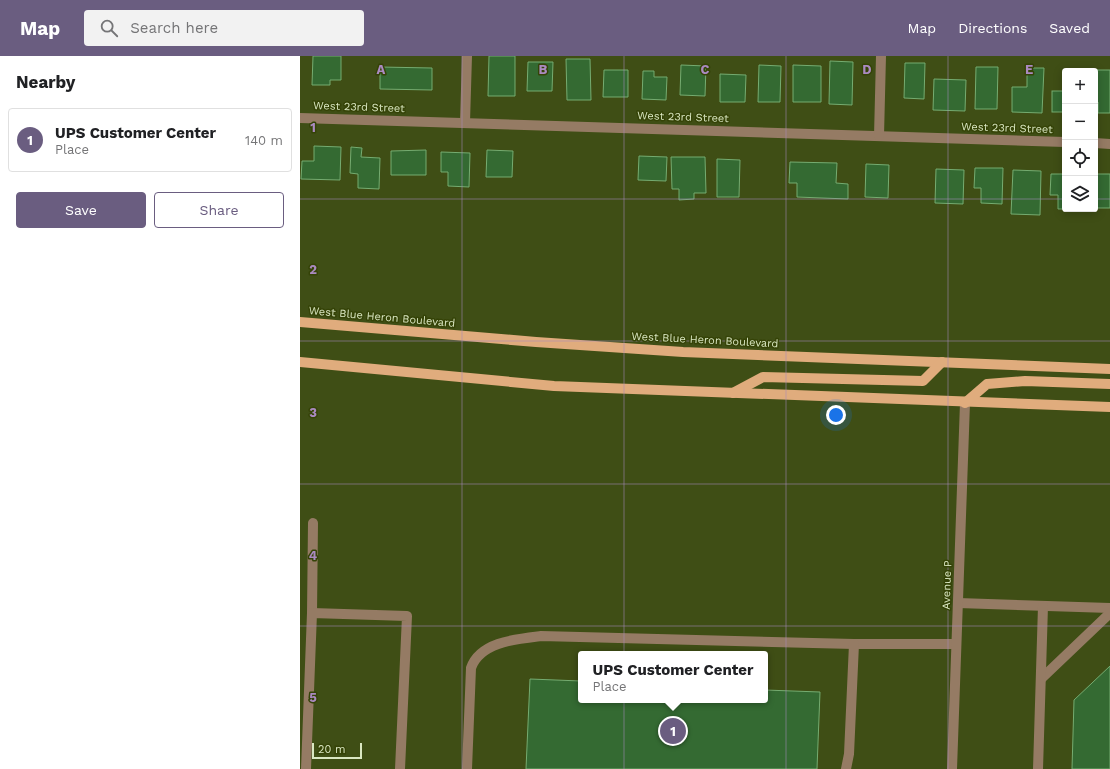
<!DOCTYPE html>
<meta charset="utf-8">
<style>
body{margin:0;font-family:"Work Sans",sans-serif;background:#f2f2f2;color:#202124}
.controls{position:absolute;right:12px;top:12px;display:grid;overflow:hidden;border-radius:4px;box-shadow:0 2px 10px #0003}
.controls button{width:36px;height:36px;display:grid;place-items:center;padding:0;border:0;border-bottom:1px solid #e0e0e0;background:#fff;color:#202124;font:20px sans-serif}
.scale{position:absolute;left:12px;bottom:10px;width:50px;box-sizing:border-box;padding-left:4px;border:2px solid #dae7c2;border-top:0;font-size:11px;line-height:14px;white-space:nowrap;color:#dae7c2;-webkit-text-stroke:3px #354307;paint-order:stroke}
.you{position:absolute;left:536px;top:359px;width:14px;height:14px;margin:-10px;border:3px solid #fff;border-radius:50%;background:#1a73e8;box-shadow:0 0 0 6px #1a73e833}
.badge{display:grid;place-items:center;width:26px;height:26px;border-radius:50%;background:#6a5d80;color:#fff;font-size:13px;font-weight:700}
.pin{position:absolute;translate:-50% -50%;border:2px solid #fff;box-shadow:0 1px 4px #0006}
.popup{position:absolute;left:278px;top:595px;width:190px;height:52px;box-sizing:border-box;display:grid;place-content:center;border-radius:4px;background:#fff;filter:drop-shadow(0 1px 3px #0005);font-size:13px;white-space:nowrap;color:#757577}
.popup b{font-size:15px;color:#202124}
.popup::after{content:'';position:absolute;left:50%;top:100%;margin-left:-8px;border:8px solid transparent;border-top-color:#fff}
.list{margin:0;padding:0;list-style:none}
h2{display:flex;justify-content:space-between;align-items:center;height:52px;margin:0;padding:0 16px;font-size:17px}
h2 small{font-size:13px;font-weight:400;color:#757577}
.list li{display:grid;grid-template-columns:26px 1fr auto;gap:12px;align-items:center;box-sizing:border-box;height:64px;margin:0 8px 8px;padding:0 8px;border:1px solid #e0e0e0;border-radius:4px}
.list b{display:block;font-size:15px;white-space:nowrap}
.list p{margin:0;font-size:13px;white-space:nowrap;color:#757577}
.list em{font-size:13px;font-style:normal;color:#757577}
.actions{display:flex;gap:8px;padding:12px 16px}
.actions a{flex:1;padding:9px 0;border:1px solid #6a5d80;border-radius:4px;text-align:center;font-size:14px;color:#6a5d80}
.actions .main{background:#6a5d80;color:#fff}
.icon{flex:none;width:22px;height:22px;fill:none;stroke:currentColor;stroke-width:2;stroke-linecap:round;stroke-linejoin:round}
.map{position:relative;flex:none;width:810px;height:713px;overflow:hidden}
header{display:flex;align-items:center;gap:24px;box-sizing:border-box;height:56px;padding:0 20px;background:#6a5d80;color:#fff}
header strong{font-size:19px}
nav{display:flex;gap:22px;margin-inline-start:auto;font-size:14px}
.search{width:280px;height:36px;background:#f2f2f2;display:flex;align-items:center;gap:10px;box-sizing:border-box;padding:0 14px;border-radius:4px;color:#757577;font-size:15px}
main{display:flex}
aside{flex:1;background:#fff}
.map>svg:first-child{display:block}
</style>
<header>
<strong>Map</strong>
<div class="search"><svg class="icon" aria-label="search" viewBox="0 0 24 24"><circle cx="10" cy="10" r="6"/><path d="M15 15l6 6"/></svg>Search here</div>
<nav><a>Map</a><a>Directions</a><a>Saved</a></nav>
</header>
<main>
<aside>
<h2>Nearby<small></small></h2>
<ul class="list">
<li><span class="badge">1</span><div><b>UPS Customer Center</b><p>Place</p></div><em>140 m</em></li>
</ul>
<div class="actions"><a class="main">Save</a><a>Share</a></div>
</aside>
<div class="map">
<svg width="810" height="713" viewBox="0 0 810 713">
<rect width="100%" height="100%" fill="#3f4e15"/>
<g fill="#346a32" stroke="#75ac71">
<polygon points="13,0 41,0 41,24 30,24 30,29 12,29"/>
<polygon points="189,0 215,0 215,40 188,40"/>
<polygon points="266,3 290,3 291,44 267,44"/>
<polygon points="530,5 553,6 552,49 529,48"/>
<polygon points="228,6 253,6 252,35 227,35"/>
<polygon points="605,7 625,7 624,43 604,42"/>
<polygon points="381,9 406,10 405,40 380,39"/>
<polygon points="459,9 481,10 480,46 458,46"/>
<polygon points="493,9 521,10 521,46 493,46"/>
<polygon points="80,11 132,12 132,34 80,33"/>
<polygon points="676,11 698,11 697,53 675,53"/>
<polygon points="727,12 744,12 742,57 712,56 712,31 727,31"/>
<polygon points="304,14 328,14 328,41 303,41"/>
<polygon points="792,14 810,14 810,57 798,57 798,46 795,46 795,15"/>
<polygon points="343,15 354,15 354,21 367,21 366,44 342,43"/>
<polygon points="420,18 446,19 445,46 420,46"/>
<polygon points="634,23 666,24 665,55 633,54"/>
<rect x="752" y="35" width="13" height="21"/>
<polygon points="14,90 41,91 40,124 1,123 2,105 14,105"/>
<polygon points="51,91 62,92 61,101 80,102 79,133 58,132 58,118 50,117"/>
<polygon points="126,94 126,119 91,119 91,95"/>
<polygon points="187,94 213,95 212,121 186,121"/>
<polygon points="141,96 170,97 169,131 148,130 148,116 141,116"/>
<polygon points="339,100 367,101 366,125 338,124"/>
<polygon points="371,101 405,101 406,137 394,137 394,143 379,144 379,133 372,133"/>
<polygon points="417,103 440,104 439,141 417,141"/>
<polygon points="490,106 537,107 536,127 548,128 548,143 497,141 497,127 489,127"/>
<polygon points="566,108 589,109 588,142 565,141"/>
<polygon points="675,112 703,112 702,148 681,147 681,132 674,132"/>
<polygon points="636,113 664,114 663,148 635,147"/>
<polygon points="713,114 741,115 740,159 711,158"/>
<polygon points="751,118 765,118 765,153 758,153 758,139 750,139"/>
<polygon points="795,118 810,118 810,152 796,152"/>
<polygon points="810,610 810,713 772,713 774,644"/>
<polygon points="230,623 281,625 281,644 465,644 465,634 520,636 517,713 226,713"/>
</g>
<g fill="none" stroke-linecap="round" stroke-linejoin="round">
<g stroke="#957b64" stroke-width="10">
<polyline points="0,62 765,86"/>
<polyline points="165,66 167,0"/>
<polyline points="579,80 581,0"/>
<polyline points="795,87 810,88"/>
<polyline points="658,547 810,552"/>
<polyline points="12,557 13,467"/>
<polyline points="742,622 810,557"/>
<polyline points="6,713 12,557 107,560 100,713"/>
<path d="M167,713L171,612C180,586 216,583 241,580L554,588H656"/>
<polyline points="546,713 549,698 554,588"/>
<polyline points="652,713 665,347"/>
<polyline points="738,713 743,550"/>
</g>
<g stroke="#e0ac7d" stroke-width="10">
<polyline points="0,266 236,286 383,296 810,313"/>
<polyline points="0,306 254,330 810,351"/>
<polyline points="433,337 463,321 623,325 642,306"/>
<polyline points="665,347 687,328 725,325 810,328"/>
</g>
</g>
<path fill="none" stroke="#aa8ac0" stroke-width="1" stroke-opacity="0.55" d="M162,0V713M324,0V713M486,0V713M648,0V713M0,143H765M795,143H810M0,285H810M0,428H810M0,570H810"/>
<g text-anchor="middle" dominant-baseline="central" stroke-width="3" stroke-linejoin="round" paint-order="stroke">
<g font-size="11" fill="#dae7c2" stroke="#354307">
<text transform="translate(59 51) rotate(2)">West 23rd Street</text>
<text transform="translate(383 61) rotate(2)">West 23rd Street</text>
<text transform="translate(707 72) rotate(2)">West 23rd Street</text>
<text transform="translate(82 261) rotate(5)">West Blue Heron Boulevard</text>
<text transform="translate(405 284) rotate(3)">West Blue Heron Boulevard</text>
<text transform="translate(647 529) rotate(-88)">Avenue P</text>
</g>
</g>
<g font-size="13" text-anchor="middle" font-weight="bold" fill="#aa8ac0" stroke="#354307" stroke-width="3" stroke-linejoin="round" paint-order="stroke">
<text x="81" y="18">A</text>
<text x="243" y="18">B</text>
<text x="405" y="18">C</text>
<text x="567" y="18">D</text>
<text x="729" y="18">E</text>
<text x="13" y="76">1</text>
<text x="13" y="218">2</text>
<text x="13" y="361">3</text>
<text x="13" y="504">4</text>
<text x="13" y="646">5</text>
</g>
</svg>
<div class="controls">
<button>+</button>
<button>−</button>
<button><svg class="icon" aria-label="locate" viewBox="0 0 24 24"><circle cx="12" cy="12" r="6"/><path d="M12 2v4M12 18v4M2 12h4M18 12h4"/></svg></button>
<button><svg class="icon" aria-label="layers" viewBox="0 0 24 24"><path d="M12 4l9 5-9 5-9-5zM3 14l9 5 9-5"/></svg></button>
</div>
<div class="scale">20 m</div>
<div class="you"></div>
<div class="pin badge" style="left:373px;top:675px">1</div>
<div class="popup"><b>UPS Customer Center</b>Place</div>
</div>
</main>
